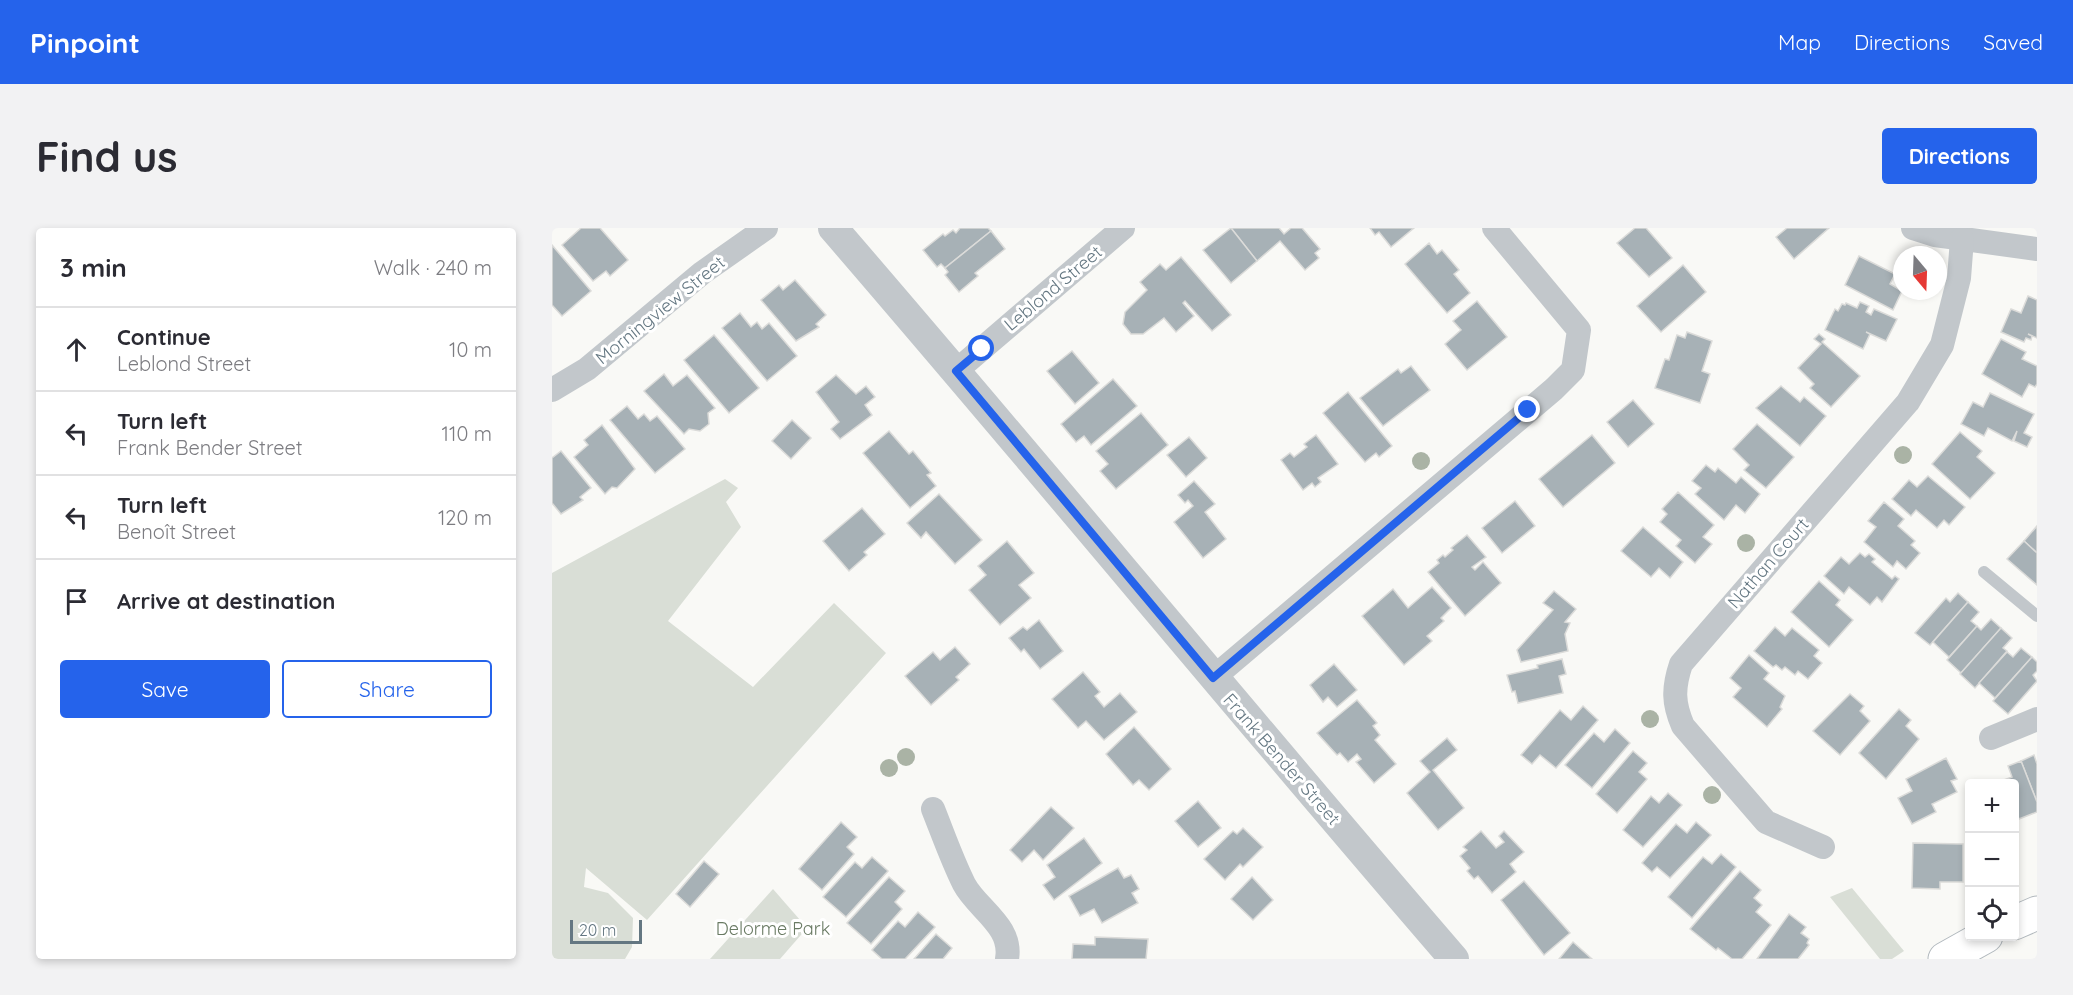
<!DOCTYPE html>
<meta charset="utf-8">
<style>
body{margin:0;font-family:Quicksand,sans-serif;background:#f2f2f3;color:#2b2b33}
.controls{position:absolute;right:18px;bottom:18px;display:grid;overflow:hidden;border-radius:6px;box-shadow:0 3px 9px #0003}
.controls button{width:54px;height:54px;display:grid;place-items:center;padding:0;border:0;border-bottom:2px solid #e1e1e2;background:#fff;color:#2b2b33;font:30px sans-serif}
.compass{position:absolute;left:1341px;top:18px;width:54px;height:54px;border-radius:50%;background:#fff;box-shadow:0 3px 9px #0003;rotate:161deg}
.scale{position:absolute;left:18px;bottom:15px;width:72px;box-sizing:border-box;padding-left:6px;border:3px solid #647782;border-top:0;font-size:16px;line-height:21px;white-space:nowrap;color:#647782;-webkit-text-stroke:4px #fff;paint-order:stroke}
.stop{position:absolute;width:18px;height:18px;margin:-14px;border:4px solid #2563eb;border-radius:50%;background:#fff}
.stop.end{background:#2563eb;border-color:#fff;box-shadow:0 2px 6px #0008}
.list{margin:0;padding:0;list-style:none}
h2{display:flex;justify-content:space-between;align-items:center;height:78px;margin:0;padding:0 24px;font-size:26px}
h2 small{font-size:20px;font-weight:400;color:#7c7c81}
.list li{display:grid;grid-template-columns:39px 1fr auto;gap:18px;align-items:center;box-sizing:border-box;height:84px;padding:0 24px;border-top:2px solid #e1e1e2}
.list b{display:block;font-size:22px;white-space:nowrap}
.list p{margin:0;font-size:20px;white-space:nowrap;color:#7c7c81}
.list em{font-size:20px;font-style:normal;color:#7c7c81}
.actions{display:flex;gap:12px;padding:18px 24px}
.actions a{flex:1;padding:14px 0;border:2px solid #2563eb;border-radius:6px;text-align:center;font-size:21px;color:#2563eb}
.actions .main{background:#2563eb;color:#fff}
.icon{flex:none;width:33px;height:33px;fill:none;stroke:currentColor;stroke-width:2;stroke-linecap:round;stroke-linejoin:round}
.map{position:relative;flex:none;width:1485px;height:731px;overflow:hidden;border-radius:6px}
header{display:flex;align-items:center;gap:36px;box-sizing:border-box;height:84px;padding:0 30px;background:#2563eb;color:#fff}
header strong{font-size:28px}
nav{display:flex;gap:33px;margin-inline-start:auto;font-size:21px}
.intro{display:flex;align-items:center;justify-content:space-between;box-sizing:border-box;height:144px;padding:0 36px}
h1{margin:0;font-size:42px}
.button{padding:15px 27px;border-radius:6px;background:#2563eb;color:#fff;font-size:21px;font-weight:700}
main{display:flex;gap:36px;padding:0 36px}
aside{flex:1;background:#fff;border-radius:6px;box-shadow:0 3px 9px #0003}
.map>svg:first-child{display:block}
</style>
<header>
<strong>Pinpoint</strong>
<nav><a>Map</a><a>Directions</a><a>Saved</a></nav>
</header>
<div class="intro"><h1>Find us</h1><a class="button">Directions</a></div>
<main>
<aside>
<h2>3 min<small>Walk · 240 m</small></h2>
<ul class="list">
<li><svg class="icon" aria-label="ahead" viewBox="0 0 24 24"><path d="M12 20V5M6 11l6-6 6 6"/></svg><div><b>Continue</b><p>Leblond Street</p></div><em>10 m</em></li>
<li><svg class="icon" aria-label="left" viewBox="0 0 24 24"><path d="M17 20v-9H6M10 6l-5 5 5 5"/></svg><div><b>Turn left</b><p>Frank Bender Street</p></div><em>110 m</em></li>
<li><svg class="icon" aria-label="left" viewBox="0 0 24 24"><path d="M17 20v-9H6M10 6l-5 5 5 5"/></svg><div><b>Turn left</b><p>Benoît Street</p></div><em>120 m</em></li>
<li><svg class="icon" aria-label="arrive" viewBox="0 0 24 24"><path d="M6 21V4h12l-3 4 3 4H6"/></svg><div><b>Arrive at destination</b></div></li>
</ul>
<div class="actions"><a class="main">Save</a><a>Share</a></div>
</aside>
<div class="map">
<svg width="1485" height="731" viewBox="0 0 1485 731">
<rect width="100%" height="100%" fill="#f9f9f6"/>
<g fill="#d9ded6">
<polygon points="173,251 186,260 174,274 189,299 116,393 201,459 282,375 334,425 95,692 34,640 32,659 56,665 81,690 80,719 73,731 0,731 0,345"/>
<polygon points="1300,660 1352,723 1340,731 1328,731 1278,669"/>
<polygon points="221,661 255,700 228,731 158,731"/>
</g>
<g fill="#a7b1b6" stroke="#dbdbd9" stroke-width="1.5">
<polygon points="29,0 48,0 76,32 58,48 54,43 41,53 10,17"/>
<polygon points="408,0 436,0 439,3 393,40 389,36 385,39 371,22 391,6 393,8 401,2 404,5"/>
<polygon points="679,0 727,0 732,6 739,0 750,0 768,21 763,25 767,30 753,42 728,13 705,33"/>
<polygon points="679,0 705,33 679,55 651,22"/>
<polygon points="818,0 862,0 839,19 827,4 823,7"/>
<polygon points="1083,0 1094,0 1120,30 1097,49 1065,15"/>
<polygon points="1235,0 1277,0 1242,31 1224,9"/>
<polygon points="439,3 453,21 423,45 426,48 407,64 393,47 396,44 393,40"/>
<polygon points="877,15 885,26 890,22 907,42 902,46 918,65 895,85 853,36"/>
<polygon points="0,17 39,63 10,88 0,77"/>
<polygon points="1307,28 1343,46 1338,56 1350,63 1341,82 1293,57"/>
<polygon points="629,29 679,87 660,103 633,73 631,75 642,88 624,104 612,90 591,106 579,106 571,96 573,84 595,62 588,54 608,36 614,42"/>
<polygon points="1131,37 1154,64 1109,104 1085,78"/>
<polygon points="243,52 274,87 264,96 267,99 244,113 209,72 227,57 231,62"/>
<polygon points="1476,68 1485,72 1485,110 1476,106 1480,108 1479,112 1474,110 1472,114 1449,104 1459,81 1469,85"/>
<polygon points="925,73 955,109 915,142 893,116 909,102 901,93"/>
<polygon points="1308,74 1317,78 1314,84 1319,87 1322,81 1345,91 1334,113 1314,104 1318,106 1311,121 1273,102 1283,81 1286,83 1290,76 1293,77 1294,75 1305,80"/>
<polygon points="188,85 199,99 205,94 210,101 217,95 245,128 215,153 170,100"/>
<polygon points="1135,104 1160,113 1150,143 1158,146 1148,175 1103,160 1113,131 1117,132 1125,107 1133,110"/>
<polygon points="1267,106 1273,111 1270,114 1308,148 1279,179 1258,160 1262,156 1246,140 1269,116 1262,111"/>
<polygon points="162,107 207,160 177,185 132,132"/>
<polygon points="1449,111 1474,124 1470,131 1485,138 1485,156 1483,159 1477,156 1470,169 1430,146"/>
<polygon points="520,123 547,155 523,176 495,143"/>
<polygon points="859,138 878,162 831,198 808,170 846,141 849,145"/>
<polygon points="112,146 121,158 135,147 163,180 156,185 157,196 148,203 137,201 132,206 92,163"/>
<polygon points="284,147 304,166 314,158 323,169 313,177 320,187 288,211 279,201 287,194 264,164"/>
<polygon points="561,151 585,178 539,217 532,208 524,214 509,196"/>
<polygon points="1229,158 1248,174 1252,169 1274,188 1248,218 1204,180"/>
<polygon points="796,164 840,218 827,229 824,225 813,234 771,185"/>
<polygon points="1438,165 1482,186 1472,205 1480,209 1475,219 1462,213 1465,203 1460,213 1436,200 1432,208 1409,196 1421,174 1431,179"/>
<polygon points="1081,172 1102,196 1076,219 1055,194"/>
<polygon points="75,178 86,191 92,186 98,193 105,188 133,221 103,245 58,192"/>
<polygon points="589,185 616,217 564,261 548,243 556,236 544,223"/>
<polygon points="240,192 259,210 239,231 220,213"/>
<polygon points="1205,196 1242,229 1214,260 1192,242 1197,237 1181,221"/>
<polygon points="50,197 83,241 65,260 60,259 53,266 22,229 36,217 32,212"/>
<polygon points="337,203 357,226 361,223 379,245 375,247 384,258 358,280 311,225"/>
<polygon points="1408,204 1430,223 1425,229 1443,245 1418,271 1380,236"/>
<polygon points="764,207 786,236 766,250 769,254 763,259 760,255 751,262 729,232 738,225 742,229 755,219 752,216"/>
<polygon points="1040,207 1063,235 1011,279 987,251"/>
<polygon points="637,209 655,230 634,249 615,227"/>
<polygon points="9,223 39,260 28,269 31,272 9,286 0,275 0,230"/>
<polygon points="1154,237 1163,244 1166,240 1184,255 1189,249 1208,266 1193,285 1184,277 1172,292 1143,266 1149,260 1140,253"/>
<polygon points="1376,248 1413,279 1397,297 1392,292 1385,300 1364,282 1359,288 1340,271 1357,252 1365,259"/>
<polygon points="642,253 663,276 653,284 674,311 651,330 622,294 641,278 636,272 633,275 626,267"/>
<polygon points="1126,264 1162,297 1151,309 1160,316 1143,335 1124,318 1129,312 1108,294 1115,286 1110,281"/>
<polygon points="387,266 430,312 403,336 374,304 369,310 355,295"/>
<polygon points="963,273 983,298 950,325 930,300"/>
<polygon points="1332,274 1352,291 1346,298 1363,313 1359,317 1368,325 1354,341 1345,333 1341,339 1312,314 1324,299 1316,293"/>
<polygon points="310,280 333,306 312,324 315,327 297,343 271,313"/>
<polygon points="1485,298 1485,325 1472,313"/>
<polygon points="1091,299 1131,334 1118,350 1107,340 1099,349 1069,323"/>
<polygon points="915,307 934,329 920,339 923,342 931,334 949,355 913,388 876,344 887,335 885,332 891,327 893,329 901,322 899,320"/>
<polygon points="455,313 482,345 467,357 479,370 448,397 417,362 434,347 426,338"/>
<polygon points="1472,313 1485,325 1485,357 1455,331"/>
<polygon points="1308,325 1313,329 1317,326 1323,331 1320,334 1340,351 1343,348 1347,351 1330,374 1325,369 1318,377 1297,359 1292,366 1272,348 1289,329 1297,336"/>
<polygon points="1267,353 1288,372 1284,377 1301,392 1277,419 1239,384"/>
<polygon points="880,359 899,380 889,390 892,393 875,408 880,413 852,437 810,388 841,361 856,380"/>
<polygon points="1002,363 1024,381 1013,394 1018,395 1013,406 1016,423 969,434 965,422 1001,382 991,375"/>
<polygon points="1406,365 1416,374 1378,417 1363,405 1394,370 1398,374"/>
<polygon points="1416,374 1427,384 1419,393 1425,398 1397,429 1381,414"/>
<polygon points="1439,391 1449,400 1409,445 1395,432 1425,398 1429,402"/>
<polygon points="487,392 511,423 488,441 472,421 469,424 457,410 471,399 475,402"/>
<polygon points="1223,399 1233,408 1240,400 1267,422 1262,428 1270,435 1256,451 1246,443 1243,447 1233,439 1230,442 1224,437 1221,439 1202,423"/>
<polygon points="1449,400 1460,410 1451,420 1455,423 1423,460 1408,446"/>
<polygon points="403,419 418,436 404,449 407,452 379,477 353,448 381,424 388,432"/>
<polygon points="1469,420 1480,429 1443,470 1427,455 1455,424 1461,429"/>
<polygon points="1197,427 1217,445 1212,451 1233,468 1228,479 1230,481 1215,499 1181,469 1189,460 1178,450"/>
<polygon points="1480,429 1485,434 1485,443 1481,447 1485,453 1456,486 1441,473"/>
<polygon points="1010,431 1014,446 1007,448 1011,465 966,475 963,463 960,464 955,447 986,440 985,437"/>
<polygon points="782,436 805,462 785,479 776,469 771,474 758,457"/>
<polygon points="531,444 548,464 543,468 552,479 568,465 585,484 552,512 534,493 526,500 500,471"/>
<polygon points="1298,466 1312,478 1308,483 1318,493 1288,527 1261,503"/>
<polygon points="805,472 825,495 821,498 828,507 823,512 844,536 822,555 804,534 809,531 805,526 796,534 788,525 785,527 765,505"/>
<polygon points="1031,478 1046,492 1004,540 988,527 980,536 969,527 1008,482 1019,492"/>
<polygon points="1347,481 1359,492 1354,498 1367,511 1334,551 1307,525"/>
<polygon points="582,499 619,541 597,562 587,552 581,557 554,526"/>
<polygon points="1063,501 1078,515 1040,560 1013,537 1042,505 1052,514"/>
<polygon points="895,510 905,522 881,542 912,580 886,602 855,565 878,544 868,533"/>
<polygon points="1081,523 1095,535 1087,544 1095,551 1065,585 1044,566"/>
<polygon points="1482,527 1485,536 1485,574 1469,533"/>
<polygon points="1394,530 1405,551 1399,553 1405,564 1380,576 1384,584 1360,596 1346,570 1360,563 1354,551"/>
<polygon points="1469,533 1485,574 1485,584 1467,591 1462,578 1462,556 1454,556 1452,552 1460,549 1456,538"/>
<polygon points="1116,565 1130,577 1091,619 1071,602 1099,568 1107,575"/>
<polygon points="646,573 669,600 646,619 623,593"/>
<polygon points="499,579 522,600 491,632 482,622 470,634 458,622"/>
<polygon points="289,594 305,609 295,619 302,626 270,662 247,641"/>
<polygon points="1144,594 1159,607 1118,650 1105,639 1100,644 1090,635 1124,596 1135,605"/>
<polygon points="691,600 711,619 691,639 688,636 673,652 652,631 681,603 685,606"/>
<polygon points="929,603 944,620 952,614 947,608 952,603 972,624 958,636 964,644 940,665 926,648 922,651 915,643 918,640 908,628 915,622 911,619"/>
<polygon points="532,610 550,635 502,672 491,657 503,649 495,637"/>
<polygon points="1361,615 1411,616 1411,654 1388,654 1388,661 1360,660"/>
<polygon points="1169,626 1184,639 1140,690 1116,669 1151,629 1160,636"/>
<polygon points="320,629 336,643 294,689 271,669 303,634 310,640"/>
<polygon points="152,633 167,646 138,679 124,666"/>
<polygon points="566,640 572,650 579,647 587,661 580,665 586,675 550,695 542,681 528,688 517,668"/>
<polygon points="1188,643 1209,662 1202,670 1210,677 1204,684 1219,697 1190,731 1180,731 1166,720 1164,722 1138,701"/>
<polygon points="337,649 353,663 343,674 350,681 319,716 295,695"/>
<polygon points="700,649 721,672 701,692 679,671"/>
<polygon points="972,653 1018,705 992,727 949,672"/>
<polygon points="366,684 383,699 353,731 330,731 320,722 346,693 353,699"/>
<polygon points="1237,686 1254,699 1249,705 1257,711 1255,715 1257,717 1246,731 1205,731"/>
<polygon points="384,706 400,720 391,731 362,731"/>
<polygon points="543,709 596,711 594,731 520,731 521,716 543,717"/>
<polygon points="1021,714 1040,731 1007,731"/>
</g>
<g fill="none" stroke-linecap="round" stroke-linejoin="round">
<g stroke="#b2b9be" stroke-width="35">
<g id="secondary">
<polyline points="1462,695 1485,685"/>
<polyline points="1393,731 1434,708"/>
</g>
</g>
<polyline stroke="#c2c7cb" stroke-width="12" points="1432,344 1485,388"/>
<g stroke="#c2c7cb" stroke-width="24">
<polyline points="1361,0 1383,7 1485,21"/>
<polyline points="404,143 571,0"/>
<polyline points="0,162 35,141 150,45 214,0"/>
<polyline points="661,450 1002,161 1021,142 1027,102 942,0"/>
<polyline points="1439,510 1485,491"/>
<path d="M381,581C391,606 400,632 412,656C425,681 461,698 455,731"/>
<path d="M1271,619L1214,594L1131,498C1121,475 1121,460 1129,436L1356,174L1390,117L1407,50L1410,11"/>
</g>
<path stroke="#c2c7cb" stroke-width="30" d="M281,0C490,242 693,489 902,731"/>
<use href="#secondary" stroke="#fff" stroke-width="33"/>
</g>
<g fill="#aab3a5">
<circle cx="1351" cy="227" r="9"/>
<circle cx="869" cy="233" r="9"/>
<circle cx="1194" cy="315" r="9"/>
<circle cx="1098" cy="491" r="9"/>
<circle cx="354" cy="529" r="9"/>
<circle cx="337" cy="540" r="9"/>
<circle cx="1160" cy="567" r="9"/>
</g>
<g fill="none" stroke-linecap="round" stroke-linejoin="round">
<polyline stroke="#2563eb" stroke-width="8" points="430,121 404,143 661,450 976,182"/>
</g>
<g text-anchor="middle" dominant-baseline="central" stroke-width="6" stroke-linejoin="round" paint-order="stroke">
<g font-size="18" fill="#647782" stroke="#fff">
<text transform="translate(501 60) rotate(-40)">Leblond Street</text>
<text transform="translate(108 82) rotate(-39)">Morningview Street</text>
<text transform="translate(1216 335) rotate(-49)">Nathan Court</text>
<text transform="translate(730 531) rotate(49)">Frank Bender Street</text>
</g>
<g font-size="18" fill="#697a63" stroke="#fff">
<text x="221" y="700">Delorme Park</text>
</g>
</g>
</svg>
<div class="controls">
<button>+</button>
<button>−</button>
<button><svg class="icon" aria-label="locate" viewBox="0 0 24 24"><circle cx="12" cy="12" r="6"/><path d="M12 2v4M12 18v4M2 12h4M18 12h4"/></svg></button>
</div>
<svg class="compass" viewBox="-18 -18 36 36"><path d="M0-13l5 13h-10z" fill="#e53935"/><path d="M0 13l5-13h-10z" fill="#7c7c81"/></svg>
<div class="scale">20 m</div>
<div class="stop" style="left:430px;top:121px"></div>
<div class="stop end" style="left:976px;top:182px"></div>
</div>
</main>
